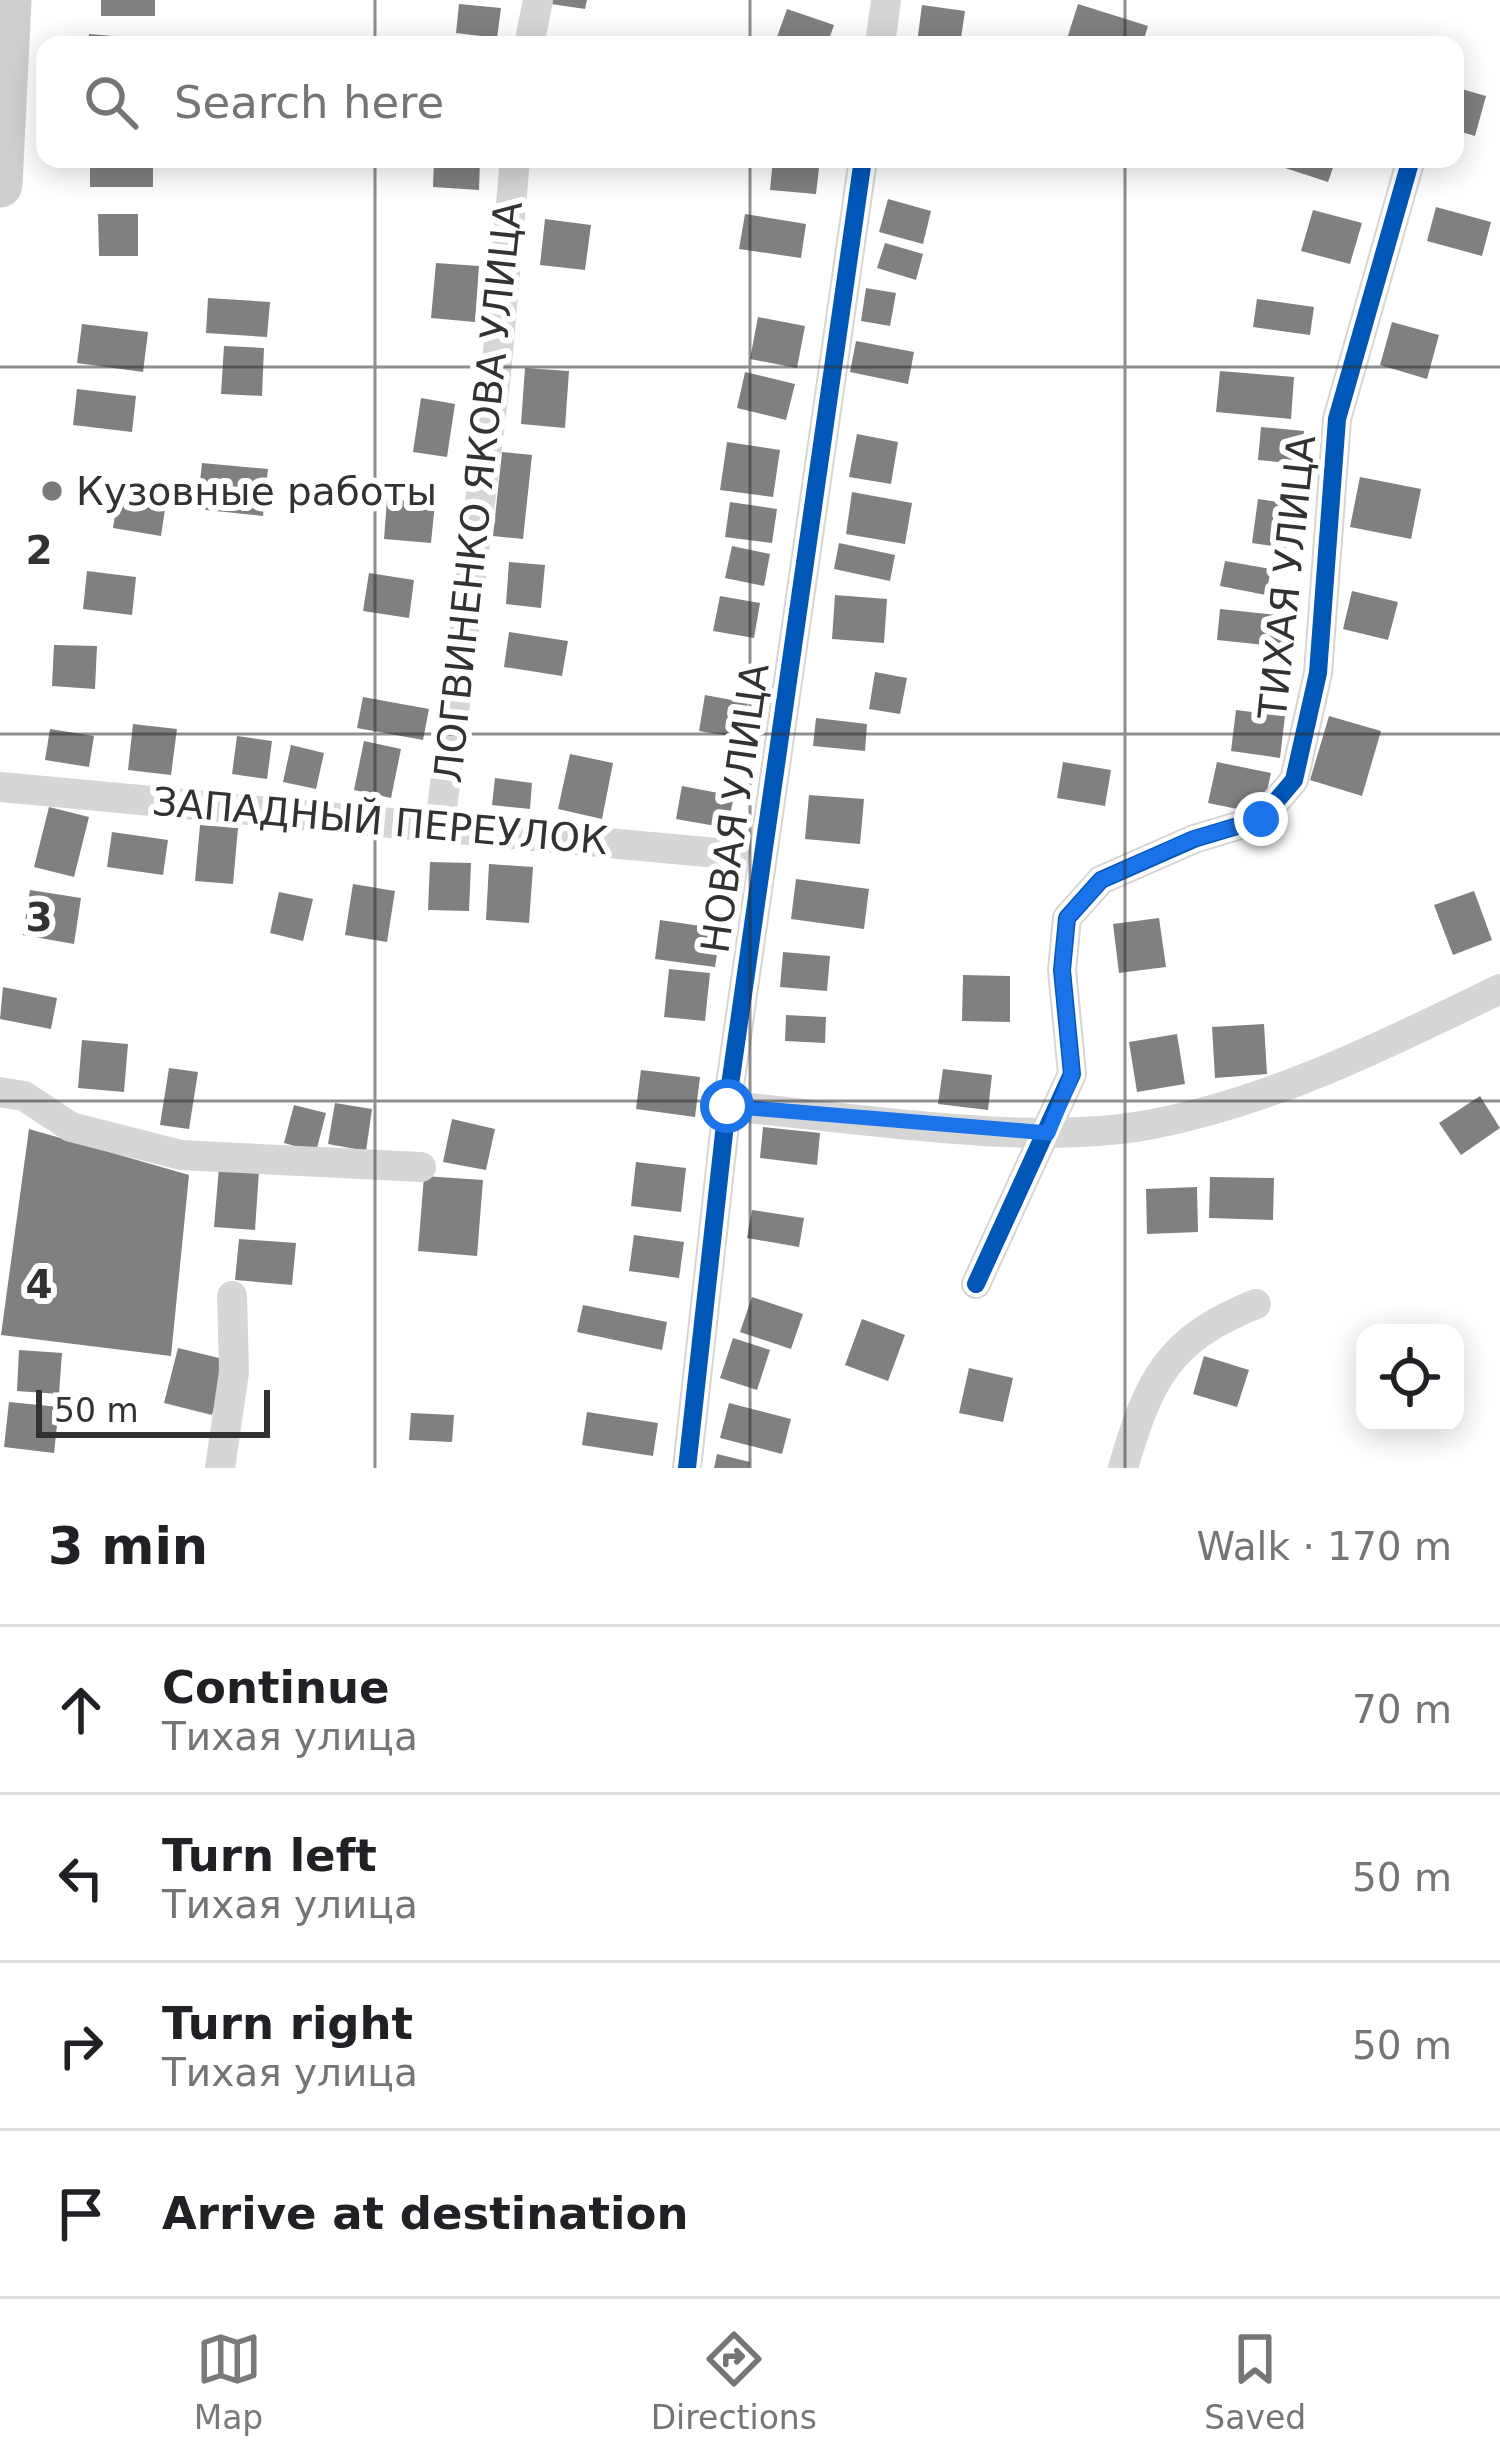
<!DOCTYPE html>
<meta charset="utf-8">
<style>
body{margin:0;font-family:"DejaVu Sans",sans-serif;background:#f6f6f6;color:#202124}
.controls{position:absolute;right:36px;bottom:36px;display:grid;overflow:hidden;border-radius:24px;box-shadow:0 6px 30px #0003}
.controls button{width:108px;height:108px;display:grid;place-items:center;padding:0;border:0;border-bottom:3px solid #e0e0e0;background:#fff;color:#202124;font:60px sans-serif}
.scale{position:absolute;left:36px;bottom:30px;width:234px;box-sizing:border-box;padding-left:12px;border:6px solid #323232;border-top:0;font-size:33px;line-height:42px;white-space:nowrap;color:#323232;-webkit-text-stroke:9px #fff;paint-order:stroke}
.stop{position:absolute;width:36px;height:36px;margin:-27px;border:9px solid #1a73e8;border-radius:50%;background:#fff}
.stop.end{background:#1a73e8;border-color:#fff;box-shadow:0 3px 12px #0008}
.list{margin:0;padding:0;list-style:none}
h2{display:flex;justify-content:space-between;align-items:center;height:156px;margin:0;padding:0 48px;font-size:51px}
h2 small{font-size:39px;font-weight:400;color:#757577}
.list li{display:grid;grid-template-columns:78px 1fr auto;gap:36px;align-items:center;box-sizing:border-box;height:168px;padding:0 48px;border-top:3px solid #e0e0e0}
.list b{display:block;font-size:45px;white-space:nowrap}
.list p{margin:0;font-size:39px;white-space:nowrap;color:#757577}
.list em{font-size:39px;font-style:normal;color:#757577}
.icon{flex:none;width:66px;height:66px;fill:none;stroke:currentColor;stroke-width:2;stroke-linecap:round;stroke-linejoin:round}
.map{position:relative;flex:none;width:1500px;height:1468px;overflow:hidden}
.search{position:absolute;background:#fff;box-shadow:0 6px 30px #0003;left:36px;right:36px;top:36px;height:132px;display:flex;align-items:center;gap:30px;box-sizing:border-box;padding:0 42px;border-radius:24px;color:#757577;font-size:45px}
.sheet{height:828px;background:#fff}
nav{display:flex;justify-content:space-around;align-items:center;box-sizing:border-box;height:168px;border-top:3px solid #e0e0e0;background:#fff;font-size:33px;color:#757577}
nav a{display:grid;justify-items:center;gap:6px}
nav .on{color:#7a7a7a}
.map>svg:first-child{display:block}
</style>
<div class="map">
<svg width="1500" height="1468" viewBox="0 0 1500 1468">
<rect width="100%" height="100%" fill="#fff"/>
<g fill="#808080">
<rect x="101" y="0" width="54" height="16"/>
<polygon points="552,0 587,0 585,9 551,4"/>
<polygon points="459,4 501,8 497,38 456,33"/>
<polygon points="1078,4 1148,26 1142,45 1065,45"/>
<polygon points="922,5 965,11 960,45 917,43"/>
<polygon points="787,9 834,25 827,45 802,45 777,37"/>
<polygon points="89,34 126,37 125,45 88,45"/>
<polygon points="1458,88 1486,96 1475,136 1455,130"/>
<rect x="90" y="159" width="63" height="28"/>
<polygon points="434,159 480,159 479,190 433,187"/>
<polygon points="773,159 820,159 816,194 770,190"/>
<polygon points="1285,159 1336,159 1328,182 1282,167"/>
<polygon points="888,199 931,211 923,244 879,232"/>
<polygon points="1436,207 1491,222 1482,256 1427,241"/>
<polygon points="1313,210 1362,223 1350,264 1301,251"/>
<polygon points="98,214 138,214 138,256 99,256"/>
<polygon points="745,214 806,224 801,258 739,249"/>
<polygon points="545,219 591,225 585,270 540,265"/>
<polygon points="885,243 923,254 916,280 877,268"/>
<polygon points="436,263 479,266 475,322 431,318"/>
<polygon points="866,288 896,293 890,326 861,321"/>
<polygon points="208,298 270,302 267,337 206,333"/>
<polygon points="1257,299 1314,307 1310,335 1253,327"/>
<polygon points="758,317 805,326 797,368 750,359"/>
<polygon points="1392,322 1439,335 1427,379 1380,365"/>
<polygon points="82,324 148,332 143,372 77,363"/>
<polygon points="856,341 914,352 908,384 850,372"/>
<polygon points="224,346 264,348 262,396 221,394"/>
<polygon points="525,368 569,371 565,428 521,424"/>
<polygon points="1220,371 1294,377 1291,419 1216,412"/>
<polygon points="745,372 795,384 786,420 737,408"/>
<polygon points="77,389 136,396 132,432 73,425"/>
<polygon points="421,398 455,404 447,457 413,452"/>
<polygon points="1261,427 1304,431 1300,464 1258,460"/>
<polygon points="857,434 898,442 891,484 849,477"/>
<polygon points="727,442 780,450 773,497 720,490"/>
<polygon points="502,452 532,455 523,539 493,536"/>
<polygon points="202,463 268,469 263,516 197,509"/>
<polygon points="1360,477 1421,489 1411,539 1350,527"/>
<polygon points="120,481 168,489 161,536 113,528"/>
<polygon points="852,492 912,503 905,544 846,534"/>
<polygon points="387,499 435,503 431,543 384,539"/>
<polygon points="1258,499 1292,504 1286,548 1252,543"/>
<polygon points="730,502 777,509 772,543 725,537"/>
<polygon points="839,543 895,555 890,581 834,569"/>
<polygon points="732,546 770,554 764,586 725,578"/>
<polygon points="1225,561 1271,569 1266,595 1220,586"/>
<polygon points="509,562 545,565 541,608 506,604"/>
<polygon points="87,571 136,577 132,615 83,609"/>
<polygon points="369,573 414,580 409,618 363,611"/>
<polygon points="1352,591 1398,602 1388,640 1343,629"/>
<polygon points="835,595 887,599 884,643 832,639"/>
<polygon points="720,596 760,603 754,638 713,631"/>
<polygon points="1220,609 1286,616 1283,647 1217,640"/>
<polygon points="509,632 568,641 562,676 504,667"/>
<polygon points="54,645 97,646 95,689 52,686"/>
<polygon points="875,672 907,678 900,714 869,709"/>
<polygon points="705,695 748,703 742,738 699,731"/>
<polygon points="363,697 429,709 423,740 357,728"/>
<polygon points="1236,710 1285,716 1280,758 1231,751"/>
<polygon points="1329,716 1381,731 1362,796 1310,780"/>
<polygon points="816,718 867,724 865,751 813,746"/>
<polygon points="133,724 177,729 171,775 128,770"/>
<polygon points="50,729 94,736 89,767 45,760"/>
<polygon points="237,736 272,741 267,779 232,774"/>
<polygon points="364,741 401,749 391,798 354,790"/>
<polygon points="291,745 324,753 316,789 283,782"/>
<polygon points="570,754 613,763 602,819 558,809"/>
<polygon points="1063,762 1111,770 1105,806 1057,798"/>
<polygon points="1217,762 1271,773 1262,814 1208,803"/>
<polygon points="495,778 532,783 530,809 492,805"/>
<polygon points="682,786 734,796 727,828 676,819"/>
<polygon points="809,795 864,799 860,844 805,839"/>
<polygon points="49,807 89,817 74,877 34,867"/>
<polygon points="200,825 238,828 233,884 195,881"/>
<polygon points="112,832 168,840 163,875 107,867"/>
<polygon points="430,862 471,863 469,911 428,910"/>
<polygon points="489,864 533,867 529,923 486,920"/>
<polygon points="796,879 869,889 864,929 791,919"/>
<polygon points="353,884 395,891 387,942 345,935"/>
<polygon points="30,890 81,898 74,944 23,935"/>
<polygon points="1474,891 1492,940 1453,955 1434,905"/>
<polygon points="279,892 313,899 303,941 270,933"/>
<polygon points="1159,918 1166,967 1119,973 1113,924"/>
<polygon points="660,920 721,929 715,967 655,959"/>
<polygon points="783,952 830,956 827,991 780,987"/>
<polygon points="669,969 710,973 705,1021 664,1017"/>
<polygon points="963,975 1010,976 1010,1022 962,1021"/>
<polygon points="3,987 57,998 51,1029 0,1019"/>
<polygon points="786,1015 826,1017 825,1043 785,1041"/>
<polygon points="1264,1024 1267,1074 1215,1078 1212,1027"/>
<polygon points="1177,1034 1185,1084 1137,1092 1129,1042"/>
<polygon points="82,1040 128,1044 124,1092 78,1088"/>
<polygon points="169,1068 198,1072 189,1129 160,1125"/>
<polygon points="943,1069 992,1075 988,1110 938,1104"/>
<polygon points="641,1070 700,1077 695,1117 636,1109"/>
<polygon points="1480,1096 1500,1128 1461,1155 1439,1123"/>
<polygon points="335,1103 372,1109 366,1151 328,1144"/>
<polygon points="294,1105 326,1113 316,1152 284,1143"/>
<polygon points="452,1119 495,1129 486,1170 443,1162"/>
<polygon points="763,1127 820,1133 817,1165 760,1158"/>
<polygon points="29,1129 189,1175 171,1356 1,1335"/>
<polygon points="636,1162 686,1168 681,1212 631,1206"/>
<polygon points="219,1167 259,1170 255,1230 214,1227"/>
<polygon points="424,1176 483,1180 477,1256 418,1251"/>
<polygon points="1210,1177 1274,1178 1273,1220 1209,1218"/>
<polygon points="1197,1187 1198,1232 1147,1234 1146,1189"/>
<polygon points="752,1210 804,1218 799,1247 747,1238"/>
<polygon points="634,1235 684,1242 679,1278 629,1271"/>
<polygon points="239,1239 296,1243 292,1285 235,1280"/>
<polygon points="752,1297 803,1314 791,1349 740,1332"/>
<polygon points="583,1305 667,1322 662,1350 577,1332"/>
<polygon points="862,1319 905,1335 888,1381 845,1365"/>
<polygon points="733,1338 770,1350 757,1390 720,1378"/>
<polygon points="178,1348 227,1360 212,1415 164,1403"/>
<polygon points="19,1350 62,1353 59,1394 17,1391"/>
<polygon points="1204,1356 1249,1370 1237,1407 1193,1394"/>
<polygon points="969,1368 1013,1378 1003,1422 959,1413"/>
<polygon points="9,1402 59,1407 54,1453 4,1447"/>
<polygon points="729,1403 791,1419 782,1454 720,1438"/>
<polygon points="587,1412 658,1423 653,1456 582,1445"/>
<polygon points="411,1413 454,1415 452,1442 409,1440"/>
<polygon points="717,1454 750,1462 749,1468 714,1468"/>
</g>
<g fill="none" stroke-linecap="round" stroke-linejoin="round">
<g stroke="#d6d6d6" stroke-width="30">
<polyline points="529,45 538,0"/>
<polyline points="880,45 886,0"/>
<polyline points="0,787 760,857"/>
<polyline points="440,824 496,374 515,159"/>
<polyline points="0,1092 24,1096 71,1127 181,1155 421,1167"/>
<path d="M727,1106C852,1117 1032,1148 1153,1124C1276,1100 1389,1043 1500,989"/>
<polyline points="976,1284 1072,1074 1062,970 1067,918 1101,880 1194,839 1261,819 1294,780 1318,673 1337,419 1411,159"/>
<polyline points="220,1468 234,1372 232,1296"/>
<polyline points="687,1468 727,1106 863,159"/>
<path d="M1123,1468C1149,1379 1168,1339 1256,1304"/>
</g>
<polyline stroke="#cfcfcf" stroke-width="45" points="0,185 9,0"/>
<g stroke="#fff" stroke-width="26">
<g id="cycleway">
<polyline points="976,1284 1072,1074 1062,970 1067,918 1101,880 1194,839 1261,819 1294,780 1318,673 1337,419 1411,159"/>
<polyline points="687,1468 727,1106 863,159"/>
</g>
</g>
<use href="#cycleway" stroke="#0057b8" stroke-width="18"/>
</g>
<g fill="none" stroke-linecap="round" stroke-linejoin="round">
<polyline stroke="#1a73e8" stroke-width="15" points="727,1106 1048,1133 1072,1074 1062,970 1067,918 1101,880 1193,839 1261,819"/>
</g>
<path fill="none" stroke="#323232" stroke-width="3" stroke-opacity="0.55" d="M375,0V45M750,0V45M1125,0V45M375,159V1468M750,159V1468M1125,159V1468M0,367H1500M0,734H1500M0,1101H1500"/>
<circle fill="#7a7a7a" stroke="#fff" stroke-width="4.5" cx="52" cy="491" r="12"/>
<g text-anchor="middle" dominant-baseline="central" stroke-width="12" stroke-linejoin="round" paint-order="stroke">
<g font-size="39" fill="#323232" stroke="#fff" text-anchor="start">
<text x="76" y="491">Кузовные работы</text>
</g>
<g font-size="39" fill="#323232" stroke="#fff">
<text transform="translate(478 492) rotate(-84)">ЛОГВИНЕНКО ЯКОВА УЛИЦА</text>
<text transform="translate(1287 577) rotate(-84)">ТИХАЯ УЛИЦА</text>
<text transform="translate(735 808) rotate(-82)">НОВАЯ УЛИЦА</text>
<text transform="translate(380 821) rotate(5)">ЗАПАДНЫЙ ПЕРЕУЛОК</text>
</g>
</g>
<g font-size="39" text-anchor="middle" font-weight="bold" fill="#323232" stroke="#fff" stroke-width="12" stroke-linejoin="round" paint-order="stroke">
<text x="39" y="564">2</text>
<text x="39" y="931">3</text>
<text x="39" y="1298">4</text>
</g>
</svg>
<div class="controls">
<button><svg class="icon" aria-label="locate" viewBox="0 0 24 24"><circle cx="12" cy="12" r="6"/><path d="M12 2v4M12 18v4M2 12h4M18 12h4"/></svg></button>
</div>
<div class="scale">50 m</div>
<div class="stop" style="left:727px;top:1106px"></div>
<div class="stop end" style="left:1261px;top:819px"></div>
<div class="search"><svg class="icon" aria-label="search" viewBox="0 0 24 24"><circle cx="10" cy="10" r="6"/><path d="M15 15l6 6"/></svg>Search here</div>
</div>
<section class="sheet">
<h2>3 min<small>Walk · 170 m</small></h2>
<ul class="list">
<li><svg class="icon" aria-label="ahead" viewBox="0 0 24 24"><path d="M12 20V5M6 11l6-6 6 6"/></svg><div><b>Continue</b><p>Тихая улица</p></div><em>70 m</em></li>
<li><svg class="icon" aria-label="left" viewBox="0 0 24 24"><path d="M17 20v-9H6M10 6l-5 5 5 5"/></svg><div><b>Turn left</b><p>Тихая улица</p></div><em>50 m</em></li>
<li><svg class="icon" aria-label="right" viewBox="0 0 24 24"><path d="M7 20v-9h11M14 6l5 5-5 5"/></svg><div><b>Turn right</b><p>Тихая улица</p></div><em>50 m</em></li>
<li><svg class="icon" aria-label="arrive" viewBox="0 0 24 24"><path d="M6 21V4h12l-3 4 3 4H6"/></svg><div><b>Arrive at destination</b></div></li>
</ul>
</section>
<nav>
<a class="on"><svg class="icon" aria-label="map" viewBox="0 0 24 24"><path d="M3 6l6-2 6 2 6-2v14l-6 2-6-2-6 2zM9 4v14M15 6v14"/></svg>Map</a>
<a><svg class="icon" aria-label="directions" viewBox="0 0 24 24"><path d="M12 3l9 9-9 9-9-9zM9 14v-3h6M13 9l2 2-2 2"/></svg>Directions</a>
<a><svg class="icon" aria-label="saved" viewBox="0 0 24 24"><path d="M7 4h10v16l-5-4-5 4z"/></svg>Saved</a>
</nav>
